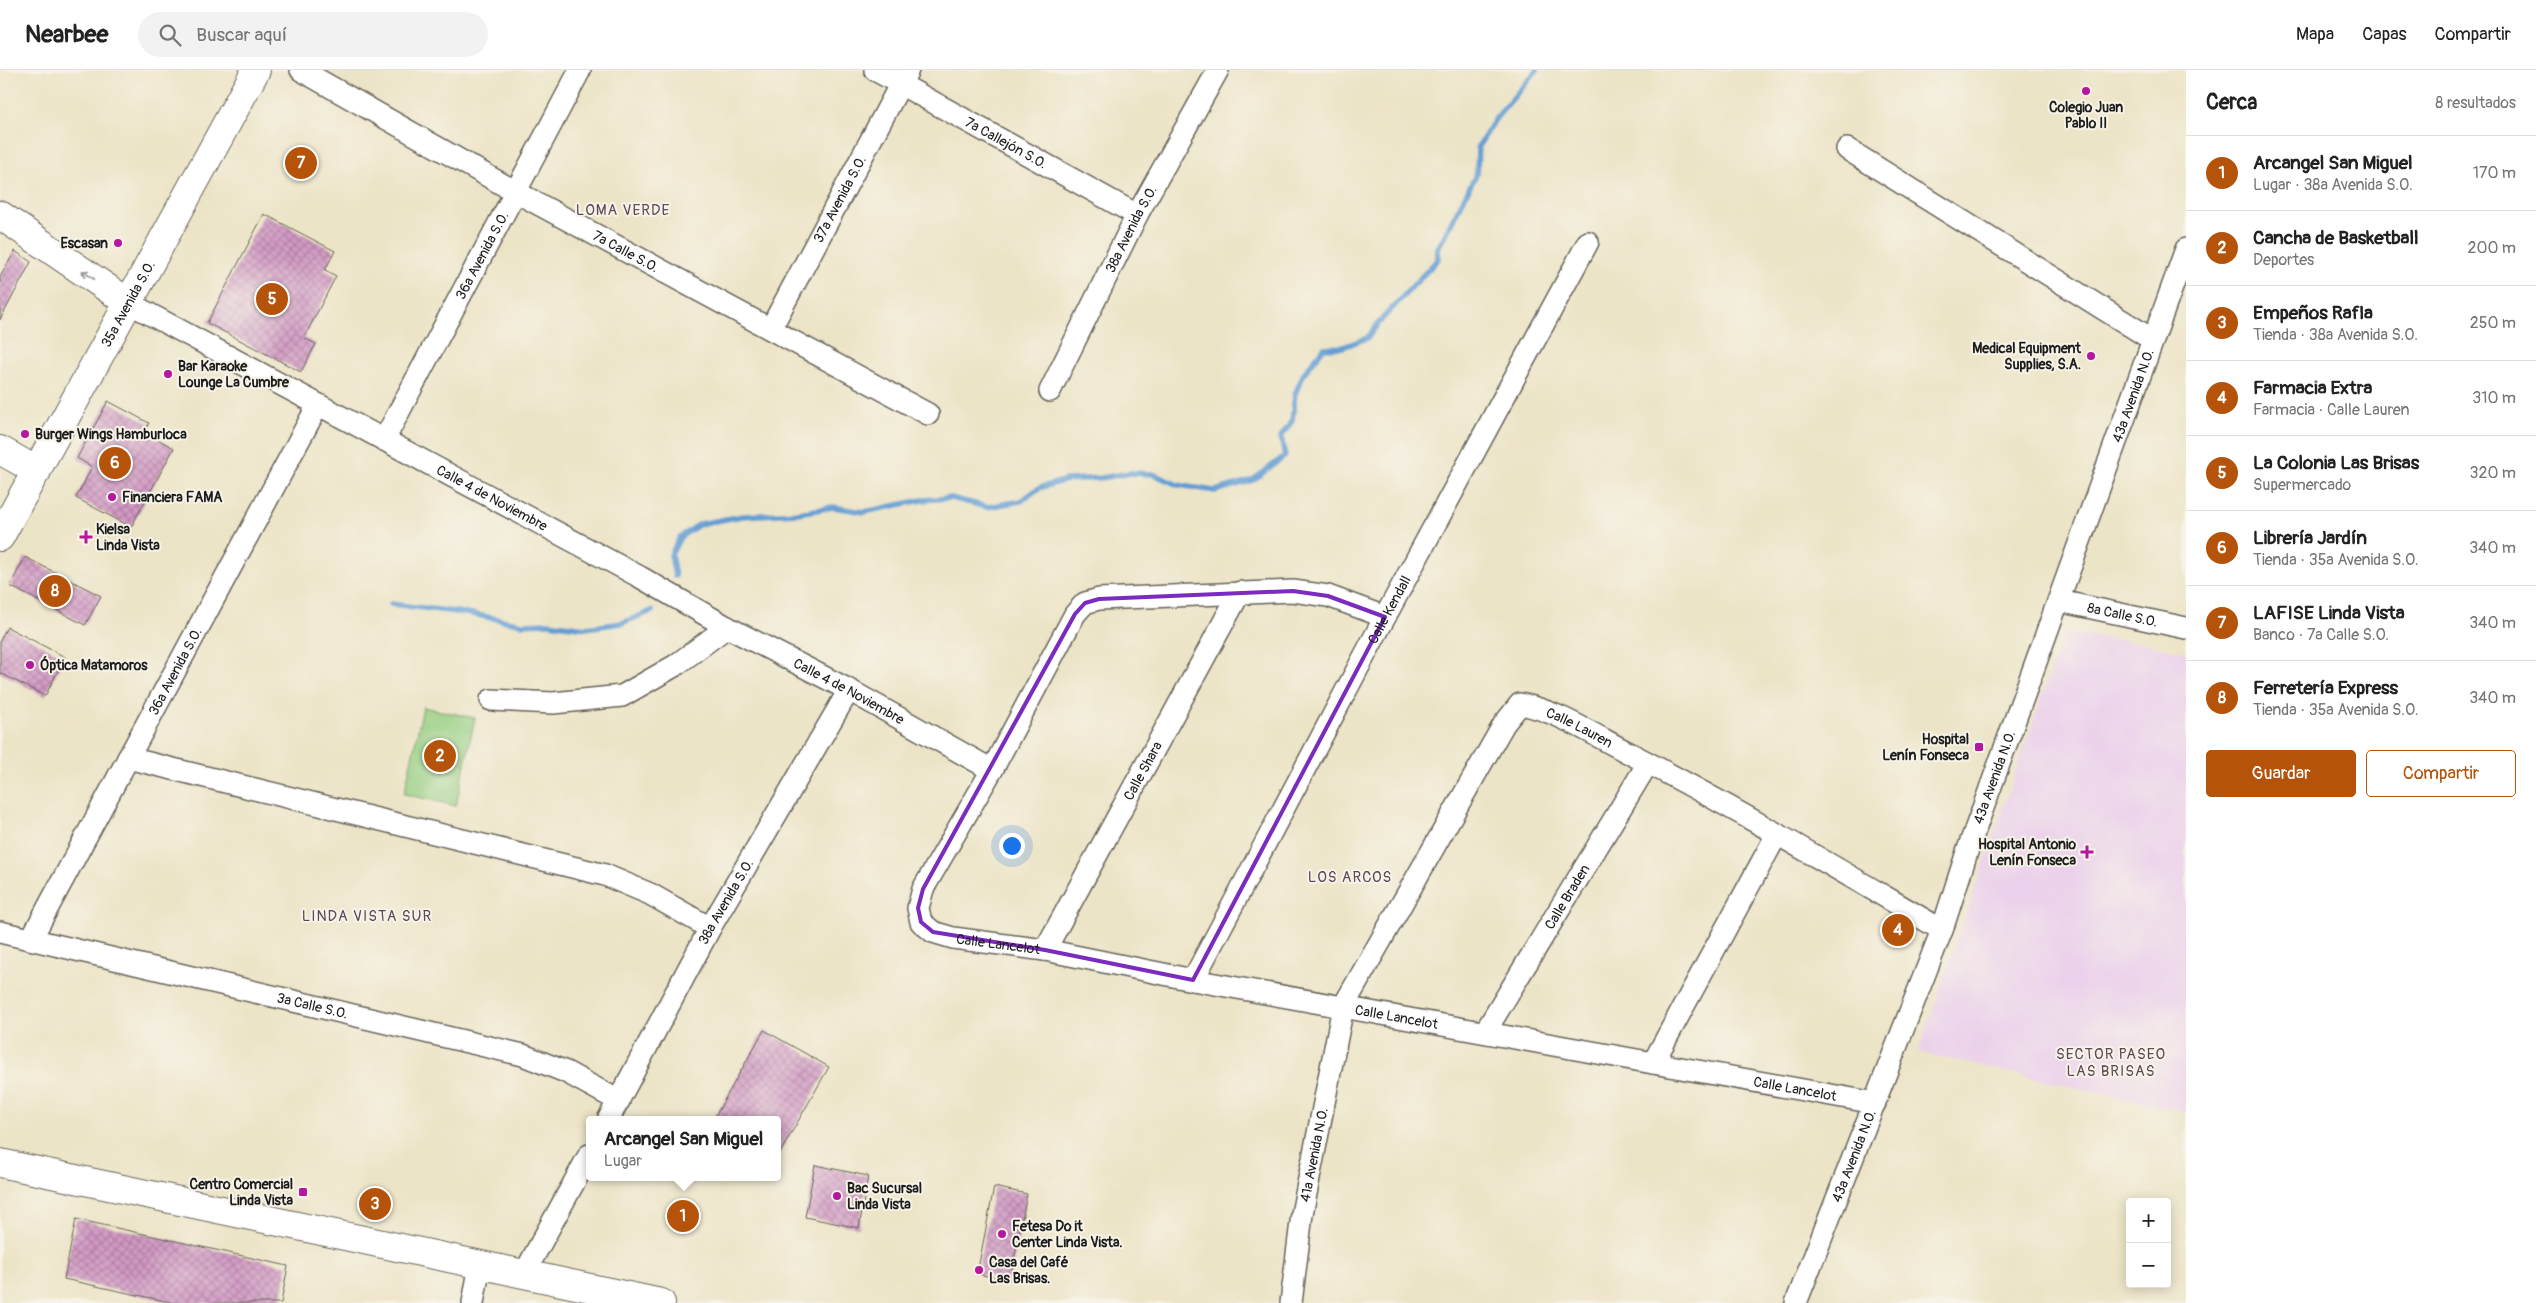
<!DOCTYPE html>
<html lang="es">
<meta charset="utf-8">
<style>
body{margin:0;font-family:Pangolin,sans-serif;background:#f2f2f2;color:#222}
.controls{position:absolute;right:15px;bottom:15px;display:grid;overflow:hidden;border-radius:5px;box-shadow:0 2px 12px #0003}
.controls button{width:45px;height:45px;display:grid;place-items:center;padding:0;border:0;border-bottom:1px solid #e0e0e0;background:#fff;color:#222;font:25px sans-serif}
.you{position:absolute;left:1011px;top:775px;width:18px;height:18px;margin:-12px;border:4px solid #fff;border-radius:50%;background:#1a73e8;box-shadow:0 0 0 8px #1a73e833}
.badge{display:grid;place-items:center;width:32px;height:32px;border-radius:50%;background:#b45309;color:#fff;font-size:16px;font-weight:700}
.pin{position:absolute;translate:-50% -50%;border:2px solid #fff;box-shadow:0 1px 5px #0006}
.popup{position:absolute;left:586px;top:1046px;width:195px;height:65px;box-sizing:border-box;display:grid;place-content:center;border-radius:5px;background:#fff;filter:drop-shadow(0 1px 4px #0005);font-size:16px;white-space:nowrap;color:#767676}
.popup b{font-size:19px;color:#222}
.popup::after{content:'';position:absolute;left:50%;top:100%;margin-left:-10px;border:10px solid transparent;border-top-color:#fff}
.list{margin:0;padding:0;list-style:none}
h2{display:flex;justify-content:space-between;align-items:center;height:65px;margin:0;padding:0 20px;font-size:21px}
h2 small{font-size:16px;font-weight:400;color:#767676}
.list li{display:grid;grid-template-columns:32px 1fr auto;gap:15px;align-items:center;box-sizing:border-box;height:75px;padding:0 20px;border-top:1px solid #e0e0e0}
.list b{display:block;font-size:19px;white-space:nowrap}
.list p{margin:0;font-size:16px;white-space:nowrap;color:#767676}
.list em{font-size:16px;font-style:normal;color:#767676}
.actions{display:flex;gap:10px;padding:15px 20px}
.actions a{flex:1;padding:11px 0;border:1px solid #b45309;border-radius:5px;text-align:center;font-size:18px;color:#b45309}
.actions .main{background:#b45309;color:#fff}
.icon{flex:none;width:28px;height:28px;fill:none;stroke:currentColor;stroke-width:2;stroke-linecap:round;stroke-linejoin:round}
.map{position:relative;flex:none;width:2186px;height:1233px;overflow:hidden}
header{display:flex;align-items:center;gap:30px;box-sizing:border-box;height:70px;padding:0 25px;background:#fff;border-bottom:1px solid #e0e0e0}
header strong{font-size:24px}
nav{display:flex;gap:28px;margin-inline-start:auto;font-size:18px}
.search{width:350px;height:45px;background:#f2f2f2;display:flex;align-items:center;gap:12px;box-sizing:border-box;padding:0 18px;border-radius:28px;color:#767676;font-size:19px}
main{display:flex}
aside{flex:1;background:#fff}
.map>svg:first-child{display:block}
</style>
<header>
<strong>Nearbee</strong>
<div class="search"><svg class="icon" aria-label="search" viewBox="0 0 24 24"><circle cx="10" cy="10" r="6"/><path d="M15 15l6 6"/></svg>Buscar aquí</div>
<nav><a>Mapa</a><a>Capas</a><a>Compartir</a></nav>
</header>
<main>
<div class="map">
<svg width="2186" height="1233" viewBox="0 0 2186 1233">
<defs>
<pattern id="building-cross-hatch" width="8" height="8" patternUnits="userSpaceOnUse" patternTransform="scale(1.25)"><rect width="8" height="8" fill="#d299c5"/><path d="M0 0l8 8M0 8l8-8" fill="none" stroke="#aa7c9f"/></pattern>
</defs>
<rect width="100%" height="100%" fill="#f7f3e8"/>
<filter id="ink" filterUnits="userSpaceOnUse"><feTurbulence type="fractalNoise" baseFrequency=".02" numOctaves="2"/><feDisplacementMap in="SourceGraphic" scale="10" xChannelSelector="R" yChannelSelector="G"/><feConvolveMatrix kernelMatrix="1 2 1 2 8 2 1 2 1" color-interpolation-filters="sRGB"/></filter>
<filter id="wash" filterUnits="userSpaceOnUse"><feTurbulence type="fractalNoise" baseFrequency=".0096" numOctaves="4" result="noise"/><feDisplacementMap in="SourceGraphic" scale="20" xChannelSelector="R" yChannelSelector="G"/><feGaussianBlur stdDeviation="1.12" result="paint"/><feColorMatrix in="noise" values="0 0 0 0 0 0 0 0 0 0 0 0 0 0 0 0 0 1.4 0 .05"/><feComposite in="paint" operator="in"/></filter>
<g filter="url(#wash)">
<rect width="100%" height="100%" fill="#ece4c6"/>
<polygon fill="#ebd1eb" points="2064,563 2137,572 2186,583 2186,1042 1918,982"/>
<polygon fill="#96ce81" stroke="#59754e" points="423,637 475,648 456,736 404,724"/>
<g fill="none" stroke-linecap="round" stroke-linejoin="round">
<g stroke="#649ed3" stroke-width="5.5">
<polyline points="675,506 671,485 680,467 700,454 742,446 798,443 833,437 864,442 922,430 951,428 987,437 1021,431 1039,418 1066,410 1101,408 1130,403 1153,404 1178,415 1215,421 1253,410 1285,386 1281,367 1292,351 1295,324 1304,303 1324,278 1343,277 1367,268 1382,249 1438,189 1437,180 1477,103 1478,77 1496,48 1537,0"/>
<polyline points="391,534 472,544 523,554 548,553 586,558 622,553 652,541"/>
</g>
</g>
<g id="blocks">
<g fill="url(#building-cross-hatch)">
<polygon points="264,144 335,181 325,200 336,206 304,268 316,274 301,302 207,253"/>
<polygon points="15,181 31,192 0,250 0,207"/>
<polygon points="108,331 149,353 144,362 174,378 131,457 76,428 92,397 77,388"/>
<polygon points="25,487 101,526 85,555 10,516"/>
<polygon points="7,557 65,587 45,626 0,603 0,570"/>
<polygon points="764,960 829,997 777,1088 777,1050 713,1050"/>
<polygon points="815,1095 868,1106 859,1158 805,1147"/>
<polygon points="994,1117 1027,1124 1010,1210 977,1204"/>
<polygon points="76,1149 288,1196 281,1233 174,1233 64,1209"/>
</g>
</g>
</g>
<g filter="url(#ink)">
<use href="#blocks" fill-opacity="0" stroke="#656258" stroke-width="1"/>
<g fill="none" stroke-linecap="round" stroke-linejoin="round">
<g stroke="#656258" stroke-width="24">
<g id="minor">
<path id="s1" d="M301,0L516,122L928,344"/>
<path id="s2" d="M875,0L1137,145"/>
<polyline points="1847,79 2153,270"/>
<path id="s3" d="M129,233L640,507L727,557L849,620L992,700"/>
<path id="s4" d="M771,258L908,0"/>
<path id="s5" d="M1050,321L1137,145L1218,0"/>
<path id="s6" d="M384,370L580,0"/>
<path id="s7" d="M2059,531L2186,558"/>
<path id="s8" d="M1385,547L1328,526L1293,521L1099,529L1085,533L1075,544L992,700L923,819L918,838L921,852L933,862L953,868L1045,880L1193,910L1875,1033"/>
<polyline points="491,630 553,633 622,626 676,595 727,557"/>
<polyline points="128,688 605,805 650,824 710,858"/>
<path id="s9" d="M0,862L523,985L566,1002L619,1031"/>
<path id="s10" d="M31,869L318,335"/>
<path id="s11" d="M1045,880L1240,522"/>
<path id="s12" d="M1193,910L1385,547L1588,172"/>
<path id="s13" d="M1485,962L1648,693"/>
<polyline points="1653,993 1777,764"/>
<path id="s14" d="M608,1050L710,858L849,620"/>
<polyline points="524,1204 589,1085"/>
<polyline points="473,1233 480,1195"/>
<path id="s15" d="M1291,1233L1302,1144L1343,937L1504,654L1520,634C1559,641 1595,666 1631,684C1737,739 1839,800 1942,860"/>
<path id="s16" d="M1796,1233L1942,860L1967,782L2186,179"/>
</g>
</g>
<g stroke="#656258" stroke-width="30">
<g id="tertiary">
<polyline points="0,145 129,233"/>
<polyline points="0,380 37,401"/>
</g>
</g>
<g stroke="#656258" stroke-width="30">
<g id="secondary">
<path id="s17" d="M0,467L256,0"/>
</g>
</g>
<g stroke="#656258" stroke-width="30">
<polyline id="primary" points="0,1093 661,1233"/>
</g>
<use href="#minor" stroke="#fff" stroke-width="21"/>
<use href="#tertiary" stroke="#fff" stroke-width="28"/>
<use href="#secondary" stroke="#fff" stroke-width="28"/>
<use href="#primary" stroke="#fff" stroke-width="28"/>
</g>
<defs><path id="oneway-shaft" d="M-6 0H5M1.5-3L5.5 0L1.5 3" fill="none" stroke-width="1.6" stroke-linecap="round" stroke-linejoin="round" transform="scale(1.25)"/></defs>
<use stroke="#999" href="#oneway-shaft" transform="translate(88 205) rotate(-146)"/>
</g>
<path fill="none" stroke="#7b2cbf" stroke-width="4" stroke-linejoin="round" d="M1293,521L1328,526L1385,547L1193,910L1045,880L933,862L921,852L918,838L923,819L1075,544L1085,533L1099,529Z"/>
<g fill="#b5179e" stroke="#f7f3e8" stroke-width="2">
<circle cx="2086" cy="21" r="5"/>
<circle cx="118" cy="173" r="5"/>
<circle cx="2091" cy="286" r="5"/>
<circle cx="168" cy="304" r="5"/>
<circle cx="25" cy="364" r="5"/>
<circle cx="112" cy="427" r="5"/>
<path d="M83.5 459.5h5v5h5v5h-5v5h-5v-5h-5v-5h5z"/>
<circle cx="30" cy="595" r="5"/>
<rect x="1974" y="672" width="10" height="10" rx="2.5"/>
<path d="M2084.5 774.5h5v5h5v5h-5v5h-5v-5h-5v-5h5z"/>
<rect x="298" y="1117" width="10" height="10" rx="2.5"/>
<circle cx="837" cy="1126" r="5"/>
<circle cx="1002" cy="1164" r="5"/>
<circle cx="979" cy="1200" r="5"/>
</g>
<g text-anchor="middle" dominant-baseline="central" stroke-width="4" stroke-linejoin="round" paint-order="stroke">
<g font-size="14" font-weight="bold" fill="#1c1c1c" stroke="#f7f3e8" text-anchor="start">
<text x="2086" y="37" text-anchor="middle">Colegio Juan<tspan x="2086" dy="16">Pablo II</tspan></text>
<text x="108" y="173" text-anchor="end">Escasan</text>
<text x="2081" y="278" text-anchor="end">Medical Equipment<tspan x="2081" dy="16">Supplies, S.A.</tspan></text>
<text x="178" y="296">Bar Karaoke<tspan x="178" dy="16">Lounge La Cumbre</tspan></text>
<text x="35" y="364">Burger Wings Hamburloca</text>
<text x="122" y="427">Financiera FAMA</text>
<text x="96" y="459">Kielsa<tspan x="96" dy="16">Linda Vista</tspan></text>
<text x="40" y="595">Óptica Matamoros</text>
<text x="1969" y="669" text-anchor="end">Hospital<tspan x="1969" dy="16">Lenín Fonseca</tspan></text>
<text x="2076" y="774" text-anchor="end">Hospital Antonio<tspan x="2076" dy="16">Lenín Fonseca</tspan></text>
<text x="293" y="1114" text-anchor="end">Centro Comercial<tspan x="293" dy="16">Linda Vista</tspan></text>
<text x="847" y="1118">Bac Sucursal<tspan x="847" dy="16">Linda Vista</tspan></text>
<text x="1012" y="1156">Fetesa Do it<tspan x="1012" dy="16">Center Linda Vista.</tspan></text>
<text x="989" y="1192">Casa del Café<tspan x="989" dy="16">Las Brisas.</tspan></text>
</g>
<g font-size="14" fill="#1c1c1c" stroke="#f7f3e8">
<text stroke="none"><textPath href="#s2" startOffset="150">7a Callejón S.O.</textPath></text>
<text stroke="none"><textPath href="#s4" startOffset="146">37a Avenida S.O.</textPath></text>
<text stroke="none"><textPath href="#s5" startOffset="181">38a Avenida S.O.</textPath></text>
<text stroke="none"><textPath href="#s1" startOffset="372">7a Calle S.O.</textPath></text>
<text stroke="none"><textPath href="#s6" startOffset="209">36a Avenida S.O.</textPath></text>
<text stroke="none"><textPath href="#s17" startOffset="266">35a Avenida S.O.</textPath></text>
<text stroke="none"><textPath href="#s16" startOffset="968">43a Avenida N.O.</textPath></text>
<text stroke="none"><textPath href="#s3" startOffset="412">Calle 4 de Noviembre</textPath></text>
<text stroke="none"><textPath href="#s12" startOffset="419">Calle Kendall</textPath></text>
<text stroke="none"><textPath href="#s7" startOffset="65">8a Calle S.O.</textPath></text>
<text stroke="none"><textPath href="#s10" startOffset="304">36a Avenida S.O.</textPath></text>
<text stroke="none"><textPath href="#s3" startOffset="818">Calle 4 de Noviembre</textPath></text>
<text stroke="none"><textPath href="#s15" startOffset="716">Calle Lauren</textPath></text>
<text stroke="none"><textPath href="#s11" startOffset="204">Calle Shara</textPath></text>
<text stroke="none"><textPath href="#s16" startOffset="562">43a Avenida N.O.</textPath></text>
<text stroke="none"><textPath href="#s13" startOffset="158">Calle Braden</textPath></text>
<text stroke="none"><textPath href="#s14" startOffset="248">38a Avenida S.O.</textPath></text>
<text stroke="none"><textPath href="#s8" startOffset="750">Calle Lancelot</textPath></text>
<text stroke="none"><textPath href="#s9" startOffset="321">3a Calle S.O.</textPath></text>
<text stroke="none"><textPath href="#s8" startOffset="1155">Calle Lancelot</textPath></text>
<text stroke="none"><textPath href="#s8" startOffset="1560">Calle Lancelot</textPath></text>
<text stroke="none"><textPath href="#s15" startOffset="150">41a Avenida N.O.</textPath></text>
<text stroke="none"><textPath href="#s16" startOffset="158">43a Avenida N.O.</textPath></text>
</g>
<g font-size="15" letter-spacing="1" fill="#5c4857" stroke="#f7f3e8">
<text x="623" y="140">LOMA VERDE</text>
<text x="1350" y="807">LOS ARCOS</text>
<text x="367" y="846">LINDA VISTA SUR</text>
<text x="2111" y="984">SECTOR PASEO<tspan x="2111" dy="17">LAS BRISAS</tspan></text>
</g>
</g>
</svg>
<div class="controls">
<button>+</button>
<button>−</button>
</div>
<div class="you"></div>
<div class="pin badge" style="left:683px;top:1146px">1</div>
<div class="popup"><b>Arcangel San Miguel</b>Lugar</div>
<div class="pin badge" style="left:440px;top:686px">2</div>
<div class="pin badge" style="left:375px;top:1134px">3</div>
<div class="pin badge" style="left:1898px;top:860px">4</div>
<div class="pin badge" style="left:272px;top:229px">5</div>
<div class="pin badge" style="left:115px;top:393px">6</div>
<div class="pin badge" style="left:301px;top:93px">7</div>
<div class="pin badge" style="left:55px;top:521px">8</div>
</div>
<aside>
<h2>Cerca<small>8 resultados</small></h2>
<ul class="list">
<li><span class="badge">1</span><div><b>Arcangel San Miguel</b><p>Lugar · 38a Avenida S.O.</p></div><em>170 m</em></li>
<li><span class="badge">2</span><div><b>Cancha de Basketball</b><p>Deportes</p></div><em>200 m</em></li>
<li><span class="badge">3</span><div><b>Empeños Rafla</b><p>Tienda · 38a Avenida S.O.</p></div><em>250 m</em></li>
<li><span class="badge">4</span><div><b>Farmacia Extra</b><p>Farmacia · Calle Lauren</p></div><em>310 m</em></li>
<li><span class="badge">5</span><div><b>La Colonia Las Brisas</b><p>Supermercado</p></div><em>320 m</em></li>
<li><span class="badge">6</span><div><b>Librería Jardín</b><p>Tienda · 35a Avenida S.O.</p></div><em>340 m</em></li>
<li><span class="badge">7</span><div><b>LAFISE Linda Vista</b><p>Banco · 7a Calle S.O.</p></div><em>340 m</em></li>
<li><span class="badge">8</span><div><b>Ferretería Express</b><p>Tienda · 35a Avenida S.O.</p></div><em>340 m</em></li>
</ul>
<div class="actions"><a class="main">Guardar</a><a>Compartir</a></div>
</aside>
</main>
